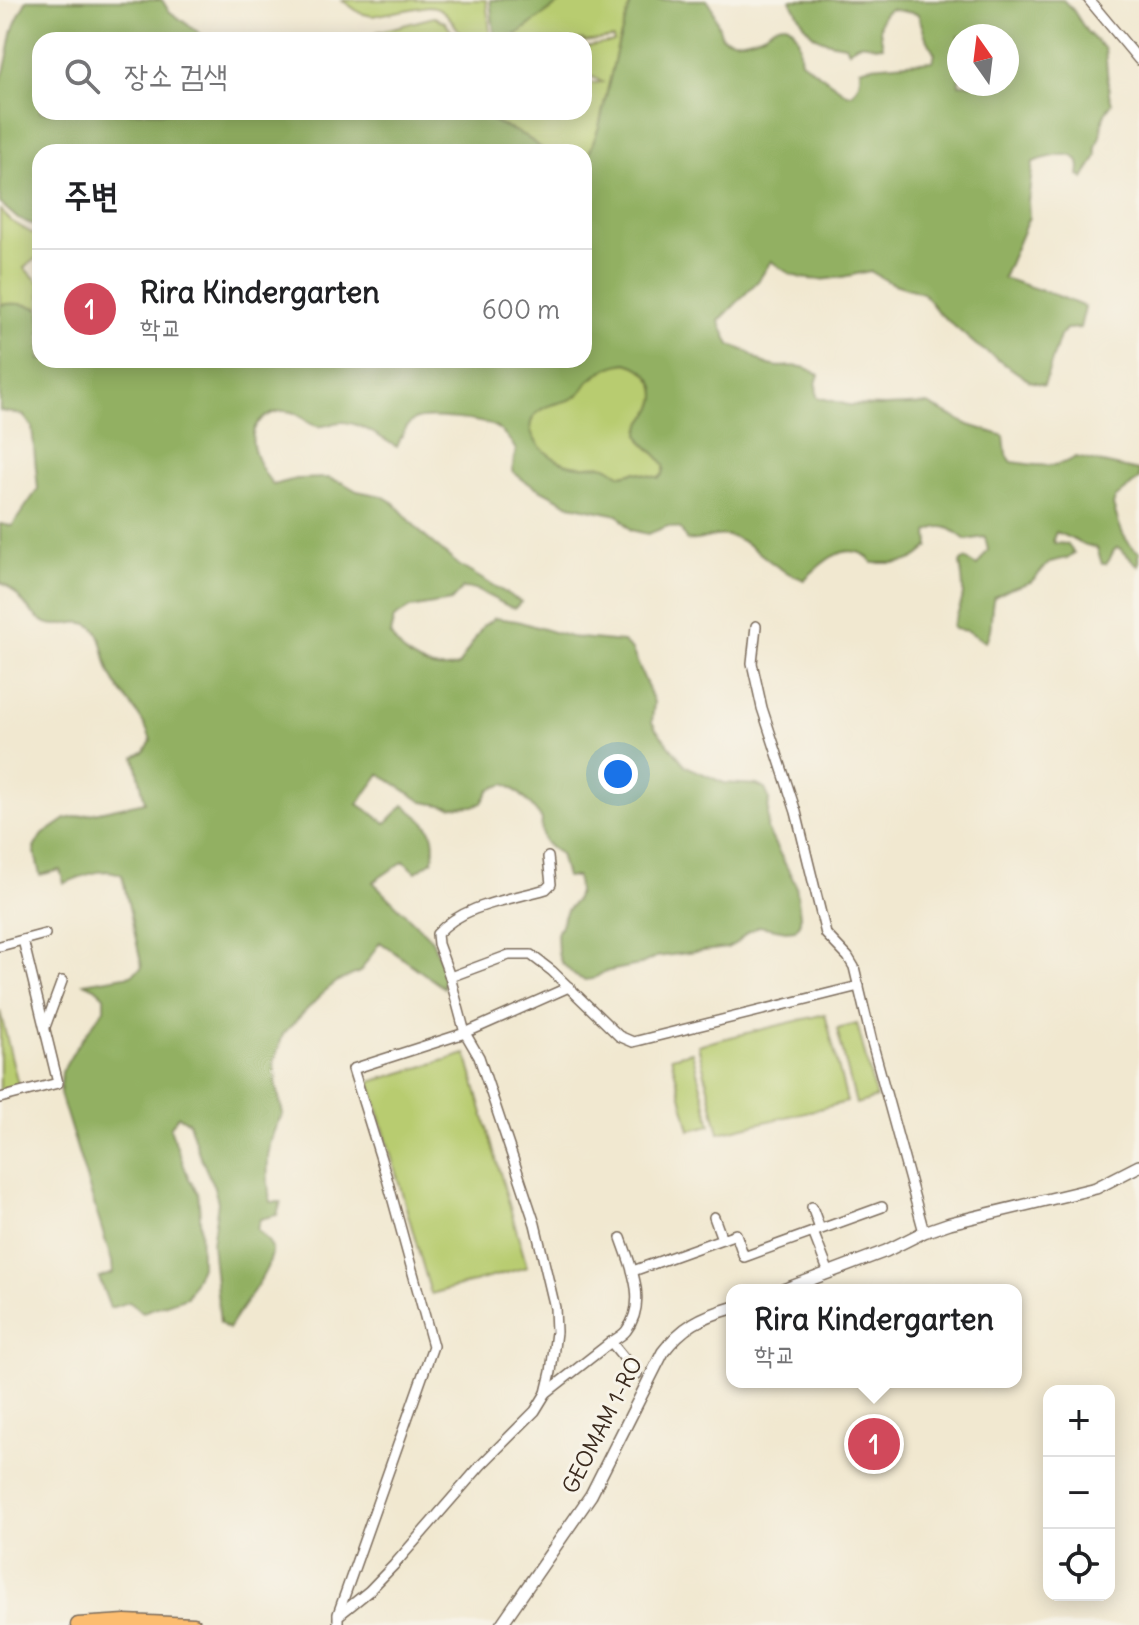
<!DOCTYPE html>
<html lang="ko">
<meta charset="utf-8">
<style>
body{margin:0;font-family:Delius,"Poor Story",sans-serif;background:#f6f6f6;color:#202124}
.controls{position:absolute;right:24px;bottom:24px;display:grid;overflow:hidden;border-radius:16px;box-shadow:0 4px 20px #0003}
.controls button{width:72px;height:72px;display:grid;place-items:center;padding:0;border:0;border-bottom:2px solid #e0e0e0;background:#fff;color:#202124;font:40px sans-serif}
.compass{position:absolute;left:947px;top:24px;width:72px;height:72px;border-radius:50%;background:#fff;box-shadow:0 4px 20px #0003;rotate:346deg}
.you{position:absolute;left:618px;top:774px;width:28px;height:28px;margin:-20px;border:6px solid #fff;border-radius:50%;background:#1a73e8;box-shadow:0 0 0 12px #1a73e833}
.badge{display:grid;place-items:center;width:52px;height:52px;border-radius:50%;background:#d1495b;color:#fff;font-size:26px;font-weight:700}
.pin{position:absolute;translate:-50% -50%;border:4px solid #fff;box-shadow:0 2px 8px #0006}
.popup{position:absolute;left:726px;top:1284px;width:296px;height:104px;box-sizing:border-box;display:grid;place-content:center;border-radius:16px;background:#fff;filter:drop-shadow(0 2px 6px #0005);font-size:26px;white-space:nowrap;color:#757577}
.popup b{font-size:30px;color:#202124}
.popup::after{content:'';position:absolute;left:50%;top:100%;margin-left:-16px;border:16px solid transparent;border-top-color:#fff}
.list{margin:0;padding:0;list-style:none}
h2{display:flex;justify-content:space-between;align-items:center;height:104px;margin:0;padding:0 32px;font-size:34px}
h2 small{font-size:26px;font-weight:400;color:#757577}
.list li{display:grid;grid-template-columns:52px 1fr auto;gap:24px;align-items:center;box-sizing:border-box;height:120px;padding:0 32px;border-top:2px solid #e0e0e0}
.list b{display:block;font-size:30px;white-space:nowrap}
.list p{margin:0;font-size:26px;white-space:nowrap;color:#757577}
.list em{font-size:26px;font-style:normal;color:#757577}
.icon{flex:none;width:44px;height:44px;fill:none;stroke:currentColor;stroke-width:2;stroke-linecap:round;stroke-linejoin:round}
.map{position:relative;flex:none;width:1139px;height:1625px;overflow:hidden}
.search{position:absolute;background:#fff;box-shadow:0 4px 20px #0003;left:32px;top:32px;width:560px;height:88px;display:flex;align-items:center;gap:20px;box-sizing:border-box;padding:0 28px;border-radius:24px;color:#757577;font-size:30px}
.panel{position:absolute;background:#fff;box-shadow:0 4px 20px #0003;left:32px;top:144px;width:560px;height:224px;border-radius:24px}
.map>svg:first-child{display:block}
</style>
<div class="map">
<svg width="1139" height="1625" viewBox="0 0 1139 1625">
<rect width="100%" height="100%" fill="#f7f3e8"/>
<filter id="ink" filterUnits="userSpaceOnUse"><feTurbulence type="fractalNoise" baseFrequency=".0125" numOctaves="2"/><feDisplacementMap in="SourceGraphic" scale="16" xChannelSelector="R" yChannelSelector="G"/><feConvolveMatrix kernelMatrix="1 2 1 2 8 2 1 2 1" color-interpolation-filters="sRGB"/></filter>
<filter id="wash" filterUnits="userSpaceOnUse"><feTurbulence type="fractalNoise" baseFrequency=".006" numOctaves="4" result="noise"/><feDisplacementMap in="SourceGraphic" scale="32" xChannelSelector="R" yChannelSelector="G"/><feGaussianBlur stdDeviation="1.8" result="paint"/><feColorMatrix in="noise" values="0 0 0 0 0 0 0 0 0 0 0 0 0 0 0 0 0 1.4 0 .05"/><feComposite in="paint" operator="in"/></filter>
<g filter="url(#wash)">
<rect width="100%" height="100%" fill="#f1e8d0"/>
<g fill="#b8cc70" stroke="#7a7b47" stroke-width="2">
<path d="M342,0H486L491,40H466C454,27 448,6 428,6L372,16L360,13Z"/>
<polygon points="564,0 632,0 617,48 599,127 584,167 584,152 547,152 525,136 486,118 481,112 584,112 584,84 602,82 593,77 584,79 584,47 614,42 613,38 584,42 584,40 519,40 517,34"/>
<polygon points="434,17 445,22 457,40 388,40 377,32"/>
<path d="M0,210L11,221L40,238V255L24,268L40,283V309C27,304 14,302 0,305Z"/>
<path d="M627,363C649,369 664,389 651,411C647,418 639,424 639,433C640,450 678,461 660,478L635,472L622,475C616,473 612,468 606,466C599,464 589,467 581,466C562,466 539,452 532,434C529,426 531,418 538,412C549,402 566,404 577,396C582,392 585,385 589,381C599,372 614,364 627,363Z"/>
<polygon points="0,1011 19,1088 0,1093"/>
<polygon points="825,1014 847,1102 719,1133 698,1045"/>
<polygon points="857,1024 876,1098 856,1104 837,1029"/>
<polygon points="692,1052 711,1125 690,1130 671,1057"/>
<polygon points="466,1054 527,1267 431,1294 370,1082"/>
</g>
<g fill="#92b062" stroke="#666d40" stroke-width="2" fill-rule="evenodd">
<path d="M27,0H162L169,11L209,40H40V112H481L486,118L525,136L547,152H40V227L18,219L0,203V82C8,66 8,48 13,30C16,19 22,10 27,0Z"/>
<polygon points="490,0 564,0 517,34 504,37 504,40 495,40"/>
<path d="M632,0H707L712,7L722,37C735,43 752,40 765,33C770,30 777,24 783,24C790,23 794,30 797,36C801,44 799,53 801,61L847,94H852C859,85 861,80 860,69L871,66L932,61L935,54L925,35L918,14L890,9C875,19 880,31 883,46C868,48 862,36 849,51L845,45C805,40 809,29 790,0H1063L1073,10L1087,32L1105,49L1109,94L1112,103C1100,119 1104,120 1100,136C1097,145 1094,146 1097,156L1084,179L1079,175C1086,144 1048,157 1033,162L1028,202L1029,217L1003,278L1058,296L1085,307L1080,328L1066,329L1060,336L1044,385L1030,381L976,345L938,312L923,293L891,283L870,271C848,276 815,285 793,275C785,272 778,266 771,261L759,280L719,321L730,345C736,347 742,349 748,352C754,356 758,361 764,363C784,373 796,358 819,375L816,383L817,397L848,405L885,406L928,404L969,425L1004,436L1006,454L1012,462C1036,465 1055,470 1076,457L1139,471V479L1115,499L1113,505C1119,524 1122,541 1139,552V566L1118,547C1111,550 1112,559 1106,564H1102L1097,548L1083,544L1056,532L1053,539L1054,543L1067,544L1074,553L1067,558L1050,562L1031,582L1010,589L994,597C989,612 994,630 985,642L968,631L954,629L952,626C965,599 965,592 960,563L962,560L965,559L977,566L988,550L985,537L966,540C953,530 943,521 928,532L929,546C911,566 898,563 873,563C870,560 867,556 863,554C840,543 819,566 804,580C796,576 788,574 781,569C764,559 749,540 728,536C713,533 697,543 686,540L681,529L668,526L648,534L631,530L618,515L570,505L526,482L512,471L516,450C511,441 504,432 495,427C483,420 425,414 414,420C405,426 401,437 397,447C381,438 360,422 341,422C332,422 326,428 317,426C306,424 302,414 291,412C283,410 274,412 267,416C238,431 259,467 273,485L296,479L328,478L343,483L357,491L382,496L394,503L423,535L460,566L521,602L515,608L510,607L475,589L463,588L451,601L410,608L394,618L390,634C403,658 431,674 458,666L483,626L495,618L517,621L570,637L623,642L632,650L654,702L652,722L656,729L686,766L724,783L757,785L765,789L769,798L767,829L796,885L800,915V924L795,930L786,931L759,926L747,932L738,942L727,948L656,957L639,965L604,972L593,979L584,980L575,976L561,962L558,954L557,934L567,910L575,901L578,892L577,877H566L560,854C543,844 540,839 542,819C531,805 521,792 505,784L490,789L482,803L473,806L453,807L423,802L380,774L358,804L386,823L404,805C428,825 437,827 433,860L416,872L404,861L373,882L432,940L442,965L444,988L380,942L360,972L338,981L325,991L283,1034L274,1062L276,1085L283,1114C265,1139 266,1172 270,1202H281L277,1215L260,1219L257,1229C262,1235 271,1242 272,1249C274,1267 238,1312 228,1329L220,1323L212,1243L218,1202L214,1187L198,1151L189,1122L178,1116L170,1128L189,1179L198,1193L200,1215L201,1267L187,1297L143,1312L129,1302L110,1308L99,1278L113,1273L112,1262L60,1094L62,1072L75,1049L104,1009V996L95,988L84,983L131,975L142,967L122,875C104,865 82,877 64,883L60,870L40,875L34,848L41,836L66,819L145,802L135,757L145,751L151,741C144,715 121,697 110,673C104,659 104,637 93,627C80,616 61,630 46,623C27,614 20,591 0,582V524L12,526L38,489L32,427L23,415L0,411V305C14,302 27,304 40,309V360H584V167L599,127L617,48ZM959,36H1007V84H959ZM627,363C649,369 664,389 651,411C647,418 639,424 639,433C640,450 678,461 659,478L635,472L622,475C616,473 612,468 606,466C599,464 589,467 581,466C562,466 539,452 532,434C529,426 531,418 538,412C549,402 566,404 577,396C582,392 585,385 589,381C599,372 614,364 627,363Z"/>
</g>
</g>
<g filter="url(#ink)">
<g fill="none" stroke-linecap="round" stroke-linejoin="round">
<g stroke="#7b6c5c" stroke-width="12">
<g id="minor">
<polyline points="1089,0 1139,60"/>
<polyline points="756,626 752,663 762,708 796,812 826,934 848,957 854,967 872,1042 924,1232"/>
<polyline points="0,946 45,934"/>
<polyline points="450,977 509,955 531,955 552,971 619,1036 633,1042 859,986"/>
<polyline points="45,1027 62,981"/>
<polyline points="0,1098 58,1083 23,940"/>
<polyline points="812,1207 820,1229"/>
<polyline points="813,1232 829,1273"/>
<polyline points="722,1239 736,1234 744,1257 882,1207"/>
<polyline points="633,1271 722,1239 714,1217"/>
<path d="M611,1342C616,1339 623,1335 626,1331C648,1303 631,1266 621,1238"/>
<polyline points="546,1393 611,1342 637,1374"/>
<polyline points="338,1614 433,1346 386,1175 353,1069 465,1033 569,987"/>
<path d="M338,1625V1616L369,1591L394,1565L481,1465L535,1411L546,1393L551,1372L556,1332L555,1308L535,1224L479,1057L465,1033L450,977L438,944L437,934C464,904 509,900 546,889L551,884L548,857"/>
</g>
</g>
<g stroke="#7b6c5c" stroke-width="14">
<g id="tertiary">
<polyline points="783,1290 886,1251 924,1232 950,1223 1096,1188 1139,1166"/>
<path d="M501,1625L591,1495L663,1352C683,1326 701,1317 732,1308"/>
</g>
</g>
<g stroke="#7b6c5c" stroke-width="17">
<polyline id="primary" points="78,1625 125,1622 194,1625"/>
</g>
<use href="#minor" stroke="#fff" stroke-width="9"/>
<use href="#tertiary" stroke="#fff" stroke-width="11"/>
<use href="#primary" stroke="#fcbd6f" stroke-width="14"/>
</g>
</g>
<g text-anchor="middle" dominant-baseline="central" stroke-width="6" stroke-linejoin="round" paint-order="stroke">
<g font-size="22" fill="#3b2a1e" stroke="#f7f3e8">
<text transform="translate(602 1425) rotate(-63)">GEOMAM 1-RO</text>
</g>
</g>
</svg>
<div class="controls">
<button>+</button>
<button>−</button>
<button><svg class="icon" aria-label="locate" viewBox="0 0 24 24"><circle cx="12" cy="12" r="6"/><path d="M12 2v4M12 18v4M2 12h4M18 12h4"/></svg></button>
</div>
<svg class="compass" viewBox="-18 -18 36 36"><path d="M0-13l5 13h-10z" fill="#e53935"/><path d="M0 13l5-13h-10z" fill="#757577"/></svg>
<div class="you"></div>
<div class="pin badge" style="left:874px;top:1444px">1</div>
<div class="popup"><b>Rira Kindergarten</b>학교</div>
<div class="search"><svg class="icon" aria-label="search" viewBox="0 0 24 24"><circle cx="10" cy="10" r="6"/><path d="M15 15l6 6"/></svg>장소 검색</div>
<section class="panel">
<h2>주변<small></small></h2>
<ul class="list">
<li><span class="badge">1</span><div><b>Rira Kindergarten</b><p>학교</p></div><em>600 m</em></li>
</ul>
</section>
</div>
